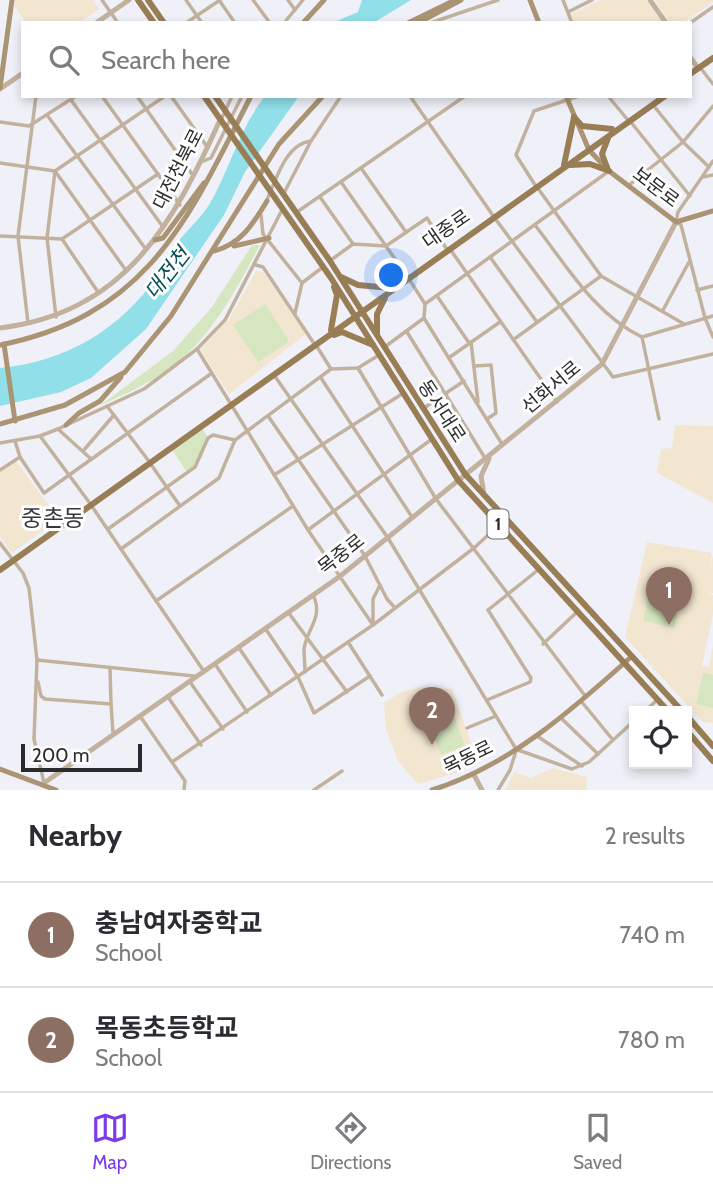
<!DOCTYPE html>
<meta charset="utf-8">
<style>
body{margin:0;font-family:Cabin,"Noto Sans KR",sans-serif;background:#f7f7f7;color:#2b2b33}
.controls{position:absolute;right:21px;bottom:21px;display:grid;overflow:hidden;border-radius:0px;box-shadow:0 4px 10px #0003}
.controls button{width:63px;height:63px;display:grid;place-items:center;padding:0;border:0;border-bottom:2px solid #e1e1e2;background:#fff;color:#2b2b33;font:35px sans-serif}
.scale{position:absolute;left:21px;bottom:18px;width:121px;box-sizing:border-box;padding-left:7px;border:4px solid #2b2b2e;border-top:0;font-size:19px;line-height:24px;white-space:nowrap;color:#2b2b2e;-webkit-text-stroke:5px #fefefe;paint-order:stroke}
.you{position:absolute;left:392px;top:276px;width:24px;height:24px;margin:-18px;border:5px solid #fff;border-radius:50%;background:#1a73e8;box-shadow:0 0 0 10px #1a73e833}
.badge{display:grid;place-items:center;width:46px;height:46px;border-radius:50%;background:#7c3aed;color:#fff;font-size:23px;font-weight:700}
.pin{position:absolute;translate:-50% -58px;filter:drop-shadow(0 2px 4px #0008)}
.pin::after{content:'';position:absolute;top:37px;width:24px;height:21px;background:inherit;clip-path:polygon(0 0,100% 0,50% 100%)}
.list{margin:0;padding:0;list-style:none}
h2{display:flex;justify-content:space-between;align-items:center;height:91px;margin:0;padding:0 28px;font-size:30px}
h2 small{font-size:23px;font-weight:400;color:#7c7c81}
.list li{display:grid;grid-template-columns:46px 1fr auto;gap:21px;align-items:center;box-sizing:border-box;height:105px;padding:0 28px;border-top:2px solid #e1e1e2}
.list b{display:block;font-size:26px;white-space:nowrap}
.list p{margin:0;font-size:23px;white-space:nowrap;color:#7c7c81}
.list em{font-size:23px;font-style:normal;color:#7c7c81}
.icon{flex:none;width:38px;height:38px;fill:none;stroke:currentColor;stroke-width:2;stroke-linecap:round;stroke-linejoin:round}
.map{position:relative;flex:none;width:713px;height:790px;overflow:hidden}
.search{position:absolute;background:#fff;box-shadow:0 4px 10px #0003;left:21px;right:21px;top:21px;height:77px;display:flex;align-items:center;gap:18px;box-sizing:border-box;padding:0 24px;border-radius:0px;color:#7c7c81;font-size:26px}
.sheet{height:301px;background:#fff}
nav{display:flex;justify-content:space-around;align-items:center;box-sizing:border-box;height:98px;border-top:2px solid #e1e1e2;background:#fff;font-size:19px;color:#7c7c81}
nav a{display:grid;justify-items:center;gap:4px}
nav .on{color:#7c3aed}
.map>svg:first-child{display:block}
</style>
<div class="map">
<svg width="713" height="790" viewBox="0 0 713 790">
<rect width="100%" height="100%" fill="#f0f0f9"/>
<g fill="#f2e6d1">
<polygon points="15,0 93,0 99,9 79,23 26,23 14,5"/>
<polygon points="600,0 646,0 661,21 574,23 571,14"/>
<polygon points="655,0 713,0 713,2 683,23 670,23"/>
<polygon points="256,271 263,272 306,334 229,394 200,349 229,320"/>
<polygon points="675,425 713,426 713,503 657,473 661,449 672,448"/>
<polygon points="15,460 59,519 12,553 0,537 0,472"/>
<polygon points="647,542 712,553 709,573 713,556 713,593 706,593 713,595 713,614 702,666 709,667 713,646 713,723 703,722 625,637"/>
<polygon points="422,687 452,689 478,762 456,773 418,784 398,761 386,729 384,703 401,692"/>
<polygon points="553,768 587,777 586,790 505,790 514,772 531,778"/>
</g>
<g fill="#d6e6c1">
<path d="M252,245H260C233,295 207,347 157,377C138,389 117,397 98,407L173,351L212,307Z"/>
<polygon points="265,304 288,339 287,343 258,362 233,325"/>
<polygon points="200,425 208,438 202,457 187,472 170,447"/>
<polygon points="649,594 680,601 674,628 643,621"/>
<polygon points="703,673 713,675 713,708 696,704"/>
<polygon points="448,699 465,746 441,755 424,708"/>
</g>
<g fill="#91dfe8">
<polygon points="362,0 411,0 373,23 332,23 358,12"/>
<path d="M265,96H299L245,172L224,215L146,329L91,378L61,392L0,406V368C66,362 121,329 159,274C166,264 171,251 178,242C188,229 200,219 209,205C230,169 239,129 265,96Z"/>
</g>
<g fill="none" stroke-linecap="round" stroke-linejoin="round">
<g stroke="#c2b29d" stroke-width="3.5">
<polyline points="102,0 118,23"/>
<polyline points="186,0 202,23"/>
<polyline points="219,0 235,23"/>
<polyline points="253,0 270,23"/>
<polyline points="288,0 295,10"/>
<polyline points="563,0 572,23"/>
<polyline points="568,12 592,0"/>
<polyline points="186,23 220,0"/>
<polyline points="284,23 303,0"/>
<polyline points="430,23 498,0"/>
<polyline points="690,23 713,7"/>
<polyline points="702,70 713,84"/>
<polyline points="102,96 180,205"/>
<polyline points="137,96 192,174"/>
<polyline points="171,96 208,148"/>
<polyline points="410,96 494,217 613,377 713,354"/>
<polyline points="608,96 627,119"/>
<polyline points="71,100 163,227"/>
<polyline points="653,105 683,142 709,167"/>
<polyline points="47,115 145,248"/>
<polyline points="221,120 232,96"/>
<polyline points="630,121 690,196"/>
<polyline points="0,122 29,126 76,96"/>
<polyline points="713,161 678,212 676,222 681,225 705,318 713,337"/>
<polyline points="201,162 211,158 242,96"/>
<polyline points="0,163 55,171 165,96"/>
<polyline points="361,168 406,232"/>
<polyline points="55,171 47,238 56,317"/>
<polyline points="55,171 125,269"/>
<polyline points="703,177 713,175"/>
<polyline points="341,182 407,276"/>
<polyline points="535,185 516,155 534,111 579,96"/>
<polyline points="629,185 683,142 713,106"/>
<polyline points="537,187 601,276 684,324"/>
<polyline points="284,193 311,141 341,96"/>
<polyline points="320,197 353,244"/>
<path d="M266,202C276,181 285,144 311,141"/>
<polyline points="297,212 465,96"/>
<polyline points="261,215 263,234 302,283"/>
<path d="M535,225C566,265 595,315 642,337"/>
<polyline points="0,236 62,239 158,174"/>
<polyline points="62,239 98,292"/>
<polyline points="450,249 557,402"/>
<polyline points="490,257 537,322"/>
<polyline points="331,260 353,244 386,246 427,218 446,248"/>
<polyline points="256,265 263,267 313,342"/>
<polyline points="409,279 425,304"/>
<polyline points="697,290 713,286"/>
<polyline points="437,296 469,343"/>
<polyline points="663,310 689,262"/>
<polyline points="295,313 302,283 323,267"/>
<polyline points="424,318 502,444"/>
<polyline points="28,323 18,236 36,96"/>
<polyline points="407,332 485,458"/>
<polyline points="642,337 659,419"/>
<polyline points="642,337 713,316"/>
<polyline points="513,340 601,276"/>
<polyline points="471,342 478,402"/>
<polyline points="316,345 331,369"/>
<polyline points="386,346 424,318 425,304 609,171"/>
<polyline points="197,349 308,530 373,625"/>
<polyline points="450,357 500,322"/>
<polyline points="474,366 491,365 496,413 487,419"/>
<polyline points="358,368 436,499 586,697"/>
<polyline points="274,375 388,538 516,749"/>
<polyline points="321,378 412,517"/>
<polyline points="107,406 148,460"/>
<polyline points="424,408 464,381"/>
<polyline points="268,416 365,556 387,599 395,608"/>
<polyline points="58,429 91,459"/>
<polyline points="40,436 89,502 203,670"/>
<polyline points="15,441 20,457 44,493 212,373"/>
<polyline points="0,443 40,436 58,429 144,389 197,349 225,320 282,210"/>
<polyline points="83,451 114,415"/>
<polyline points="150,463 180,506"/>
<polyline points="0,470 20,457"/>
<polyline points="274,475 402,394"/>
<polyline points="108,529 195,467 208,438 213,435 235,440"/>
<polyline points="308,530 432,439"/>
<polyline points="0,543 23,573 29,588 37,660 34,739 44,783"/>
<polyline points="121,549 219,478 235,440 331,369 358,368 379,355"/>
<polyline points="156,601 293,506"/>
<polyline points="288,612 347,692"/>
<polyline points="373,623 373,599 380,585"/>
<polyline points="265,628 298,677 314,713 370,676"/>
<polyline points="348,642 382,695"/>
<polyline points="543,644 577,612"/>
<polyline points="239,648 271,695"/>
<polyline points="37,660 194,676"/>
<polyline points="215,664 247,712"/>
<polyline points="110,668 111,704"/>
<path d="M305,672C305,664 304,656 304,649C307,628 324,617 313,595"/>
<polyline points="38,682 41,696 45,699 111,704 113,733"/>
<polyline points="190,682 223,729"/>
<polyline points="168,697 201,745"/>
<polyline points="487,700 530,682 531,678 488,610 538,570"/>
<polyline points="581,701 613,740"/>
<polyline points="645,711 657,700"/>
<polyline points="140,716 185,781 184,790"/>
<polyline points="560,717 598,754"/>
<polyline points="467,728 496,716"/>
<polyline points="537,736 582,766"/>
<polyline points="518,750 572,769 589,762 634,721"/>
<polyline points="172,762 373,625 474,548 499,525"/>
<polyline points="314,790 342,771"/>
<polyline points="498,790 510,770 516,751"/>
</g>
<g stroke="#c2b29d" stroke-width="5">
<polyline points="650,0 666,23"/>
<polyline points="96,23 129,0"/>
<polyline points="690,57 698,68"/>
<polyline points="0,89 23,73"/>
<path d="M0,328C125,313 173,224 220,120"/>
<polyline points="484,495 481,476 489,459"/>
<polyline points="474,775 482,790"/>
<polyline points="44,783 339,577 602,364 676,222"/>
</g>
<g stroke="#aa9473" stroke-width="5">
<polyline points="530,0 539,23"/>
<polyline points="303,23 324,0"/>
<polyline points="408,23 455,0"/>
<polyline points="418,23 461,0"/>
<polyline points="0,88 12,0"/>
<polyline points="566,96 589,150 609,171 676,222 713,211"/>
<polyline points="155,240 163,238 204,183"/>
<polyline points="234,246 269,238"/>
<path d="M214,251C241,244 253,224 267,201"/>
<polyline points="4,344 15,421"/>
<path d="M0,345C149,315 188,219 251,96"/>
<polyline points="0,424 65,405 125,372 171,316 279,144 323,96"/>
<polyline points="66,425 79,413 100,401 121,377"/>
<polyline points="0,769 56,790"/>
<path d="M432,790C509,766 572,710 631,657"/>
</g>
<g stroke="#997d55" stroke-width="6">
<polyline points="138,0 154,23"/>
<polyline points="148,0 164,23"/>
<polyline points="690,74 713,58"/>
<polyline points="204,96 331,278 458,480 668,711"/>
<polyline points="215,96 330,261 465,474 682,711"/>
<polyline points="574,117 582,126 612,129"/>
<polyline points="608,138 602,154 608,170"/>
<polyline points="564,165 574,117"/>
<polyline points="571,165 590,164 609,171"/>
<polyline points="341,277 358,285 390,288"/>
<polyline points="331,330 337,295 334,287"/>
<polyline points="377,334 377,314 385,298"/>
<polyline points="334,335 342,332 373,345"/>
<polyline points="0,570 665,96"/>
<polyline points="687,716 713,746"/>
<polyline points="687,731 713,761"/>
</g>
</g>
<g text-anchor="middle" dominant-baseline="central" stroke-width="6" stroke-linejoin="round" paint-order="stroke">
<rect fill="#fefefe" stroke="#6a6a6c" stroke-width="2" x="487.5" y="509.5" width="21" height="29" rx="5"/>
<g font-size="18" font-weight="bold" fill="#2b2b2e">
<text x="498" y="524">1</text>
</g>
<g font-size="19" fill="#2b2b2e" stroke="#fefefe">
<text transform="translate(178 169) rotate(-63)">대전천북로</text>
<text transform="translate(656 187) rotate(37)">보문로</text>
<text transform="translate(446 229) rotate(-35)">대종로</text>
<text transform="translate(551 387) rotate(-40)">선화서로</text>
<text transform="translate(442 411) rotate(57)">동서대로</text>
<text transform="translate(341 554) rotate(-38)">목중로</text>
<text transform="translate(468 757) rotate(-26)">목동로</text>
</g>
<g font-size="21" font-style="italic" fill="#064e56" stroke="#fefefe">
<text transform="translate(167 273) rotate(-52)">대전천</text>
</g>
<g font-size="23" fill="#35353c" stroke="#fefefe">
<text x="53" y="518">중촌동</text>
</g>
</g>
</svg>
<div class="controls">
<button><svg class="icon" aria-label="locate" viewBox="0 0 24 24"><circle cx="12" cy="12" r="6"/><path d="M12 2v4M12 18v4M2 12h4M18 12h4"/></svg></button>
</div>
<div class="scale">200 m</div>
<div class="you"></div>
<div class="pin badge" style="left:669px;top:625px;background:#8d6e63">1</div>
<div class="pin badge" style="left:432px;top:745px;background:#8d6e63">2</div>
<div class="search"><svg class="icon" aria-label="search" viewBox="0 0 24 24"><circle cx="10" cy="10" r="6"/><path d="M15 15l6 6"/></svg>Search here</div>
</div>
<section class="sheet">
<h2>Nearby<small>2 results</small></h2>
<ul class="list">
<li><span class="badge" style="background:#8d6e63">1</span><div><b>충남여자중학교</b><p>School</p></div><em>740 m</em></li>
<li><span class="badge" style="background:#8d6e63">2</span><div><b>목동초등학교</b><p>School</p></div><em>780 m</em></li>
</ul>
</section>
<nav>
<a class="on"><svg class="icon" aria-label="map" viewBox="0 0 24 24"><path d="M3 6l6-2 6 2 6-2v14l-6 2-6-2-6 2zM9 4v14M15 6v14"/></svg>Map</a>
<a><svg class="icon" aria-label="directions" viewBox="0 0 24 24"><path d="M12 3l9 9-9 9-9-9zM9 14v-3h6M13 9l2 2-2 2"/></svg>Directions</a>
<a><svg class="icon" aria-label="saved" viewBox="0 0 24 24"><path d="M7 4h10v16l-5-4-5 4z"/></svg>Saved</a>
</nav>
